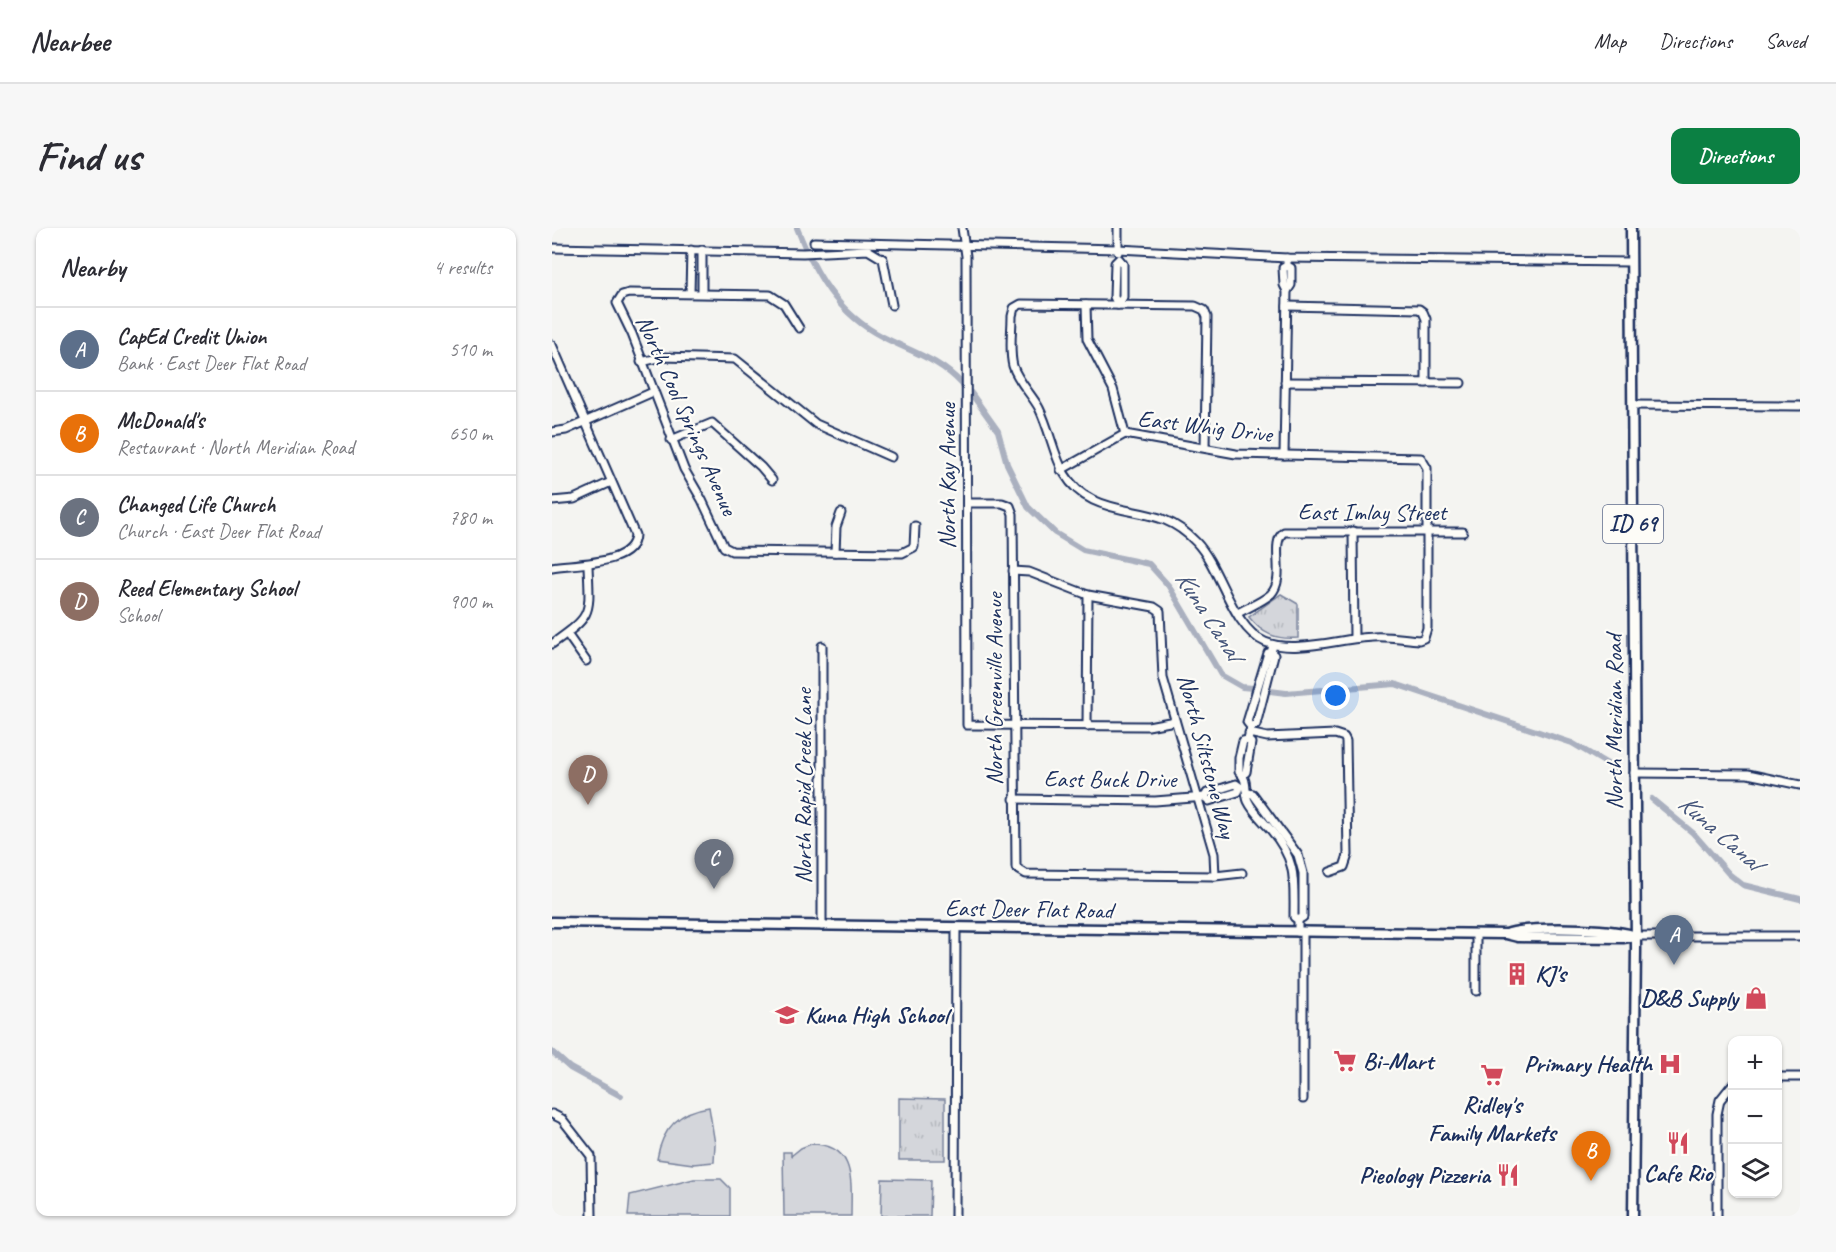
<!DOCTYPE html>
<meta charset="utf-8">
<style>
body{margin:0;font-family:Caveat,sans-serif;background:#f7f7f7;color:#2b2b33}
.controls{position:absolute;right:18px;bottom:18px;display:grid;overflow:hidden;border-radius:12px;box-shadow:0 2px 4px #0004}
.controls button{width:54px;height:54px;display:grid;place-items:center;padding:0;border:0;border-bottom:2px solid #e1e1e2;background:#fff;color:#2b2b33;font:30px sans-serif}
.you{position:absolute;left:784px;top:468px;width:21px;height:21px;margin:-15px;border:4px solid #fff;border-radius:50%;background:#1a73e8;box-shadow:0 0 0 9px #1a73e833}
.badge{display:grid;place-items:center;width:39px;height:39px;border-radius:50%;background:#0b8043;color:#fff;font-size:20px;font-weight:700}
.pin{position:absolute;translate:-50% -50px;filter:drop-shadow(0 2px 3px #0008)}
.pin::after{content:'';position:absolute;top:32px;width:21px;height:18px;background:inherit;clip-path:polygon(0 0,100% 0,50% 100%)}
.list{margin:0;padding:0;list-style:none}
h2{display:flex;justify-content:space-between;align-items:center;height:78px;margin:0;padding:0 24px;font-size:26px}
h2 small{font-size:20px;font-weight:400;color:#7c7c81}
.list li{display:grid;grid-template-columns:39px 1fr auto;gap:18px;align-items:center;box-sizing:border-box;height:84px;padding:0 24px;border-top:2px solid #e1e1e2}
.list b{display:block;font-size:22px;white-space:nowrap}
.list p{margin:0;font-size:20px;white-space:nowrap;color:#7c7c81}
.list em{font-size:20px;font-style:normal;color:#7c7c81}
.icon{flex:none;width:33px;height:33px;fill:none;stroke:currentColor;stroke-width:2;stroke-linecap:round;stroke-linejoin:round}
.map{position:relative;flex:none;width:1248px;height:988px;overflow:hidden;border-radius:12px}
header{display:flex;align-items:center;gap:36px;box-sizing:border-box;height:84px;padding:0 30px;background:#fff;border-bottom:2px solid #e1e1e2}
header strong{font-size:28px}
nav{display:flex;gap:33px;margin-inline-start:auto;font-size:21px}
.intro{display:flex;align-items:center;justify-content:space-between;box-sizing:border-box;height:144px;padding:0 36px}
h1{margin:0;font-size:42px}
.button{padding:15px 27px;border-radius:12px;background:#0b8043;color:#fff;font-size:21px;font-weight:700}
main{display:flex;gap:36px;padding:0 36px}
aside{flex:1;background:#fff;border-radius:12px;box-shadow:0 2px 4px #0004}
.map>svg:first-child{display:block}
</style>
<header>
<strong>Nearbee</strong>
<nav><a>Map</a><a>Directions</a><a>Saved</a></nav>
</header>
<div class="intro"><h1>Find us</h1><a class="button">Directions</a></div>
<main>
<aside>
<h2>Nearby<small>4 results</small></h2>
<ul class="list">
<li><span class="badge" style="background:#5c6f8a">A</span><div><b>CapEd Credit Union</b><p>Bank · East Deer Flat Road</p></div><em>510 m</em></li>
<li><span class="badge" style="background:#e8710a">B</span><div><b>McDonald's</b><p>Restaurant · North Meridian Road</p></div><em>650 m</em></li>
<li><span class="badge" style="background:#6b7280">C</span><div><b>Changed Life Church</b><p>Church · East Deer Flat Road</p></div><em>780 m</em></li>
<li><span class="badge" style="background:#8d6e63">D</span><div><b>Reed Elementary School</b><p>School</p></div><em>900 m</em></li>
</ul>
</aside>
<div class="map">
<svg width="1248" height="988" viewBox="0 0 1248 988">
<defs>
<pattern id="park-tufts" width="24" height="20" patternUnits="userSpaceOnUse" patternTransform="scale(1.5)"><rect width="24" height="20" fill="#d4d6db"/><path d="M3 7l-1-3M5 7V3M7 7l1-3M15 17l-1-3M17 17v-4M19 17l1-3" fill="none" stroke="#b5b8be"/></pattern>
</defs>
<rect width="100%" height="100%" fill="#f4f4f1"/>
<filter id="ink" filterUnits="userSpaceOnUse"><feTurbulence type="fractalNoise" baseFrequency=".0167" numOctaves="2"/><feDisplacementMap in="SourceGraphic" scale="12" xChannelSelector="R" yChannelSelector="G"/><feConvolveMatrix kernelMatrix="1 2 1 2 8 2 1 2 1" color-interpolation-filters="sRGB"/></filter>
<g filter="url(#ink)">
<g fill="url(#park-tufts)" stroke="#78829c" stroke-width="1.5">
<path d="M729,366L746,376V410C724,412 710,406 697,389Z"/>
<polygon points="347,870 393,871 393,932 347,932"/>
</g>
<g fill="#d4d6db" stroke="#78829c" stroke-width="1.5">
<path d="M157,879L163,916L162,934L141,936L105,931C110,901 127,883 157,879Z"/>
<path d="M259,916C305,916 299,955 299,988H232L231,924H239V928L249,920Z"/>
<polygon points="142,951 169,951 178,960 178,988 76,988 78,967"/>
<polygon points="330,951 379,952 378,988 329,988"/>
</g>
<g fill="none" stroke-linecap="round" stroke-linejoin="round">
<g stroke="#aab0bf" stroke-width="6">
<path d="M245,0C263,46 286,86 331,109C360,124 387,131 410,156"/>
<polyline points="419,165 446,203 455,236 476,279 503,305 531,322 597,336 616,357 669,447 690,459 701,460"/>
<polyline points="718,463 734,465 843,456 1020,515 1064,541"/>
<polyline points="1100,571 1141,605 1177,646 1191,657 1248,671"/>
<polyline points="0,824 18,840 69,868"/>
</g>
<g stroke="#1b2f5e" stroke-width="11">
<g id="minor">
<polyline points="410,0 414,28 415,497 596,498 623,493"/>
<polyline points="566,0 566,24"/>
<polyline points="262,14 566,21 735,30 1079,34"/>
<polyline points="0,20 251,25 316,22 331,31 340,77"/>
<polygon points="567,31 571,36 571,69 566,77 562,69 563,35"/>
<polyline points="735,38 739,40 739,57 735,63 732,57 731,40 735,38 735,30"/>
<polyline points="138,65 139,22"/>
<polyline points="150,65 150,22"/>
<polyline points="534,77 535,111 561,161 573,206"/>
<polyline points="735,78 867,81 871,84 874,91 874,155"/>
<polyline points="247,100 232,76 218,67 77,65 70,67 65,75 80,106 132,241 150,272 172,319 180,323 350,325 362,319 363,298"/>
<path d="M0,117L83,307C82,338 21,335 0,339"/>
<polyline points="89,134 111,129 183,131 264,196 339,229"/>
<polyline points="733,154 909,155"/>
<polyline points="1080,177 1248,178"/>
<polyline points="0,204 14,202 101,164"/>
<polyline points="119,212 160,195 209,239 220,252"/>
<polyline points="732,227 735,63"/>
<path d="M509,242L573,206L684,226L869,230L875,240V400L872,410L867,412C852,411 837,408 821,409C790,410 742,426 713,414C680,400 669,340 644,314C610,278 579,290 541,272C502,253 504,214 487,180C480,167 465,152 461,138C457,123 460,103 460,88L462,80L469,76L643,78L652,82L655,89L653,220"/>
<polyline points="0,273 22,271 59,254"/>
<polyline points="415,275 450,275 458,278 461,286 464,640 474,646 663,648 690,645"/>
<polyline points="801,303 802,410"/>
<polyline points="283,324 284,299 289,285"/>
<polyline points="461,343 477,344 536,367 602,379 608,383 611,450 662,626 663,648"/>
<path d="M686,385C697,379 710,374 719,366C735,349 717,315 732,304H911"/>
<polyline points="15,406 34,433"/>
<path d="M0,416C41,387 38,387 36,338"/>
<polyline points="535,498 536,367"/>
<polyline points="699,499 704,497 722,427 719,425"/>
<polyline points="697,505 715,509 783,506 792,509 794,513 796,627 792,639 778,644"/>
<path d="M696,512L691,513L687,530V544C697,552 692,564 696,573C701,584 712,594 719,602C745,633 742,651 742,689L746,692V704"/>
<polyline points="1082,545 1196,546 1248,557"/>
<polyline points="691,547 694,544 699,515 696,512 699,499 695,494 716,425 719,425 721,417"/>
<polygon points="684,556 688,559 686,564 657,573 653,569 655,565"/>
<polyline points="696,565 701,566 746,627 751,645 751,689 746,692"/>
<polyline points="462,571 603,573 653,569"/>
<polyline points="270,698 270,418"/>
<polyline points="1083,708 1248,708"/>
<polyline points="924,763 924,706"/>
<polyline points="1226,849 1248,849"/>
<polyline points="751,871 751,704"/>
<polyline points="0,886 10,891 39,928 40,988"/>
<polyline points="403,988 404,700"/>
<polyline points="1165,988 1165,886 1168,872 1180,857"/>
</g>
</g>
<g stroke="#1b2f5e" stroke-width="13">
<g id="major">
<polyline points="1079,0 1084,720 1081,988"/>
<polyline points="0,694 954,706 966,709 1071,710 1083,708"/>
<path d="M957,705C982,698 1056,700 1081,707"/>
</g>
</g>
<use href="#minor" stroke="#fdfcf7" stroke-width="7"/>
<use href="#major" stroke="#fdfcf7" stroke-width="8"/>
</g>
</g>
<defs>
<g id="building-bare" transform="scale(1.8)"><path d="M-4-6H4V6H1V3H-1V6H-4ZM-2.5-4.3h1.7v1.8h-1.7ZM.8-4.3h1.7v1.8H.8ZM-2.5-1h1.7V.8h-1.7ZM.8-1h1.7V.8H.8Z" fill="#d1495b" stroke="#fdfcf7" stroke-width="2.5" paint-order="stroke"/></g>
<g id="shop-bare" transform="scale(1.8)"><path d="M-5-2.5h2.3a2.7 3.5 0 0 1 5.4 0H5L5.5 6h-11ZM-1.5-2.5h3a1.5 2.3 0 0 0-3 0Z" fill="#d1495b" stroke="#fdfcf7" stroke-width="2.5" paint-order="stroke"/></g>
<g id="school-bare" transform="scale(1.8)"><path d="M0-5L7-2L0 1L-7-2ZM-4 1L0 2.5L4 1V4Q0 6-4 4Z" fill="#d1495b" stroke="#fdfcf7" stroke-width="2.5" paint-order="stroke"/></g>
<g id="supermarket-bare" transform="scale(1.8)"><path d="M-6-5.5h2.5l.6 2H6L4.5 2H-2.5L-4.4-4H-6ZM-1.5 3.2a1.3 1.3 0 1 0 .1 0ZM3 3.2a1.3 1.3 0 1 0 .1 0Z" fill="#d1495b" stroke="#fdfcf7" stroke-width="2.5" paint-order="stroke"/></g>
<g id="hospital-bare" transform="scale(1.8)"><path d="M-5-5h3v3.5h4V-5h3V5h-3V1.5h-4V5h-3Z" fill="#d1495b" stroke="#fdfcf7" stroke-width="2.5" paint-order="stroke"/></g>
<g id="restaurant-bare" transform="scale(1.8)"><path d="M-5-6h1v4h1v-4h1v4h1v-4h1v5L-1.5 .5V6h-2V.5L-5-1ZM5-6V6H3V1.5H1.5Q1.5-4 5-6Z" fill="#d1495b" stroke="#fdfcf7" stroke-width="2.5" paint-order="stroke"/></g>
</defs>
<g fill-rule="evenodd">
<use href="#building-bare" x="965" y="746"/>
<use href="#shop-bare" x="1204" y="770"/>
<use href="#school-bare" x="235" y="787"/>
<use href="#supermarket-bare" x="793" y="833"/>
<use href="#hospital-bare" x="1118" y="836"/>
<use href="#supermarket-bare" x="940" y="847"/>
<use href="#restaurant-bare" x="1126" y="915"/>
<use href="#restaurant-bare" x="956" y="947"/>
</g>
<g text-anchor="middle" dominant-baseline="central" stroke-width="4.5" stroke-linejoin="round" paint-order="stroke">
<rect fill="#fdfcf7" stroke="#5f6c8c" stroke-width="1.5" x="1051" y="277" width="60" height="38" rx="4.5"/>
<g font-size="22" font-weight="bold" fill="#1b2f5e">
<text x="1081" y="296">ID 69</text>
</g>
<g font-size="24" fill="#1b2f5e" stroke="#fdfcf7">
<text transform="translate(135 187) rotate(66)">North Cool Springs Avenue</text>
<text transform="translate(653 198) rotate(7)">East Whig Drive</text>
<text transform="translate(395 248) rotate(-90)">North Kay Avenue</text>
<text x="820" y="284">East Imlay Street</text>
<text transform="translate(442 461) rotate(-90)">North Greenville Avenue</text>
<text transform="translate(1062 494) rotate(-90)">North Meridian Road</text>
<text transform="translate(655 528) rotate(75)">North Siltstone Way</text>
<text x="558" y="551">East Buck Drive</text>
<text transform="translate(251 558) rotate(-90)">North Rapid Creek Lane</text>
<text transform="translate(477 681) rotate(1)">East Deer Flat Road</text>
</g>
<g font-size="24" font-weight="bold" fill="#1b2f5e" stroke="#fdfcf7" text-anchor="start">
<text x="983" y="746">KJ's</text>
<text x="1186" y="770" text-anchor="end">D&amp;B Supply</text>
<text x="253" y="787">Kuna High School</text>
<text x="811" y="833">Bi-Mart</text>
<text x="1100" y="836" text-anchor="end">Primary Health</text>
<text x="940" y="877" text-anchor="middle">Ridley's<tspan x="940" dy="28">Family Markets</tspan></text>
<text x="1126" y="945" text-anchor="middle">Cafe Rio</text>
<text x="938" y="947" text-anchor="end">Pieology Pizzeria</text>
</g>
<g font-size="26" font-style="italic" fill="#46567b" stroke="#fdfcf7">
<text transform="translate(657 387) rotate(57)">Kuna Canal</text>
<text transform="translate(1168 604) rotate(41)">Kuna Canal</text>
</g>
</g>
</svg>
<div class="controls">
<button>+</button>
<button>−</button>
<button><svg class="icon" aria-label="layers" viewBox="0 0 24 24"><path d="M12 4l9 5-9 5-9-5zM3 14l9 5 9-5"/></svg></button>
</div>
<div class="you"></div>
<div class="pin badge" style="left:1122px;top:737px;background:#5c6f8a">A</div>
<div class="pin badge" style="left:1039px;top:953px;background:#e8710a">B</div>
<div class="pin badge" style="left:162px;top:661px;background:#6b7280">C</div>
<div class="pin badge" style="left:36px;top:577px;background:#8d6e63">D</div>
</div>
</main>
